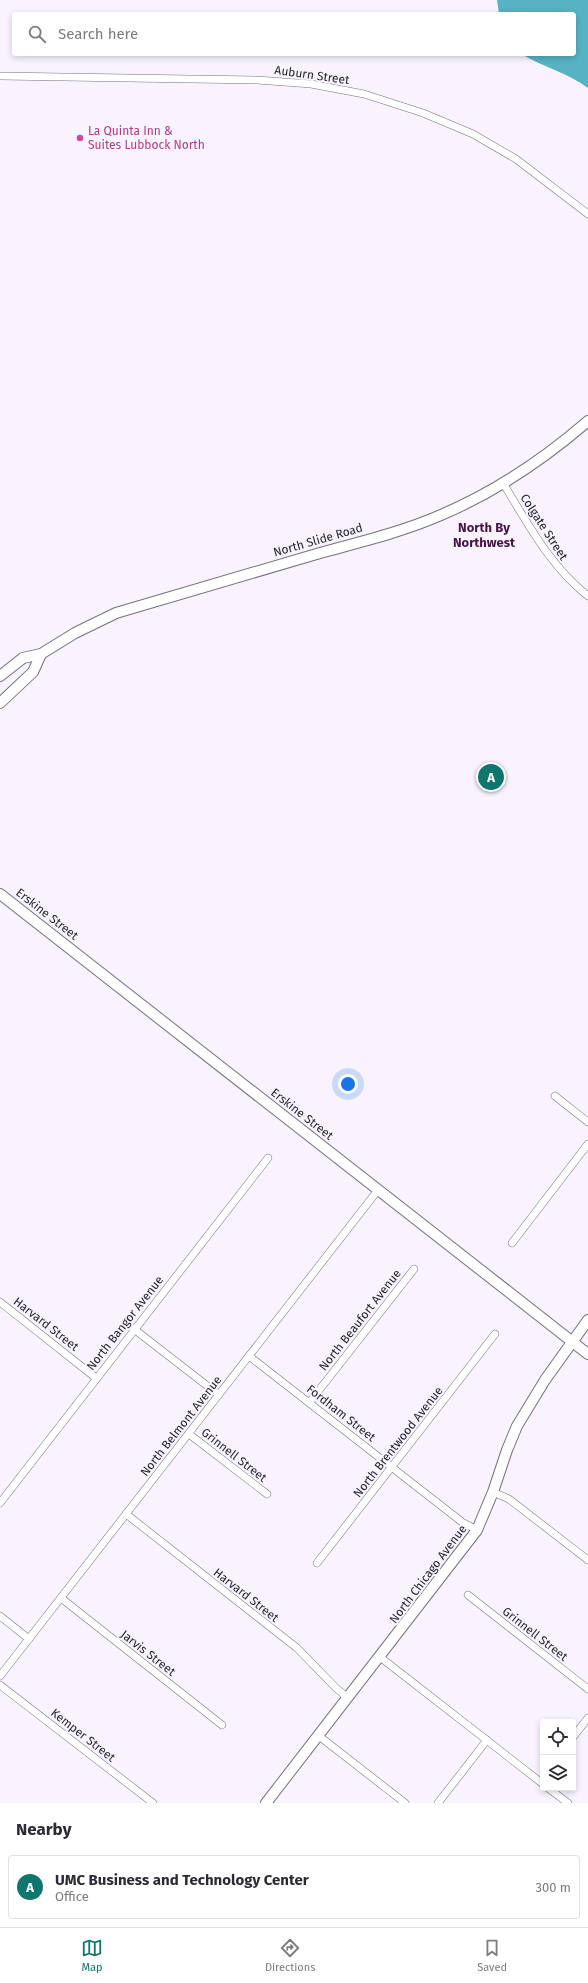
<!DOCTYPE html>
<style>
body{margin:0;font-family:"Fira Sans",sans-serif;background:#f7f7f7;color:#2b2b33}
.controls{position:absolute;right:12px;bottom:12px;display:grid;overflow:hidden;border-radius:4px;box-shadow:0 2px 6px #0003}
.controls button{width:36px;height:36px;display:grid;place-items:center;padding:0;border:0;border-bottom:1px solid #e1e1e2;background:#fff;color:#2b2b33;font:20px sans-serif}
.you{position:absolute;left:348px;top:1084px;width:14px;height:14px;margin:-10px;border:3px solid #fff;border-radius:50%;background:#1a73e8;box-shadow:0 0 0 6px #1a73e833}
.badge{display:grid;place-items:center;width:26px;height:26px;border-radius:50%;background:#0f766e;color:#fff;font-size:13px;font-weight:700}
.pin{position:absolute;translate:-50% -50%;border:2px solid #fff;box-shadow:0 1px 4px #0006}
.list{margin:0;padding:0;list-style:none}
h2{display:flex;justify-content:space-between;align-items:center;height:52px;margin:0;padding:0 16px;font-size:17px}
h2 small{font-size:13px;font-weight:400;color:#7c7c81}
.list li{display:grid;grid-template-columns:26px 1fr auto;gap:12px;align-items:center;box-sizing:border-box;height:64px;margin:0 8px 8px;padding:0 8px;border:1px solid #e1e1e2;border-radius:4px}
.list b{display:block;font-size:15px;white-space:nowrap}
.list p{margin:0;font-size:13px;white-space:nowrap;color:#7c7c81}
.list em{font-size:13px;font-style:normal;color:#7c7c81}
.icon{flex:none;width:22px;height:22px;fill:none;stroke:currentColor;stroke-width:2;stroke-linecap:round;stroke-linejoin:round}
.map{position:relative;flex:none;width:588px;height:1803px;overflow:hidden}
.search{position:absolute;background:#fff;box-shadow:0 2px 6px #0003;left:12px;right:12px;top:12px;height:44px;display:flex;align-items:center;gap:10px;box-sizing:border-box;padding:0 14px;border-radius:4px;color:#7c7c81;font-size:15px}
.sheet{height:124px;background:#fff}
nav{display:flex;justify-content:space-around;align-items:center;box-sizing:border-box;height:56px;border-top:1px solid #e1e1e2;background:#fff;font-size:11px;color:#7c7c81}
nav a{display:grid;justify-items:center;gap:2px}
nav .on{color:#0f766e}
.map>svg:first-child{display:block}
</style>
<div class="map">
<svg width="588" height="1803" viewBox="0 0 588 1803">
<rect width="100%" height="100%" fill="#f8f3fe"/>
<path fill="#55b3c3" d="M497,0H588V88C568,73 543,67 521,54H574V14H499Z"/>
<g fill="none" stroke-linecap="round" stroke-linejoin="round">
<g stroke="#76717b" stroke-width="8">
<g id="street">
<polyline points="0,76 257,80 311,84 364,94 423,113 473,134 516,159 588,214"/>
<path d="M503,483C528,524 550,566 588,596"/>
<polyline points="555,1096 588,1122"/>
<polyline points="512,1243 588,1144"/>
<polyline points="0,1302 96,1378"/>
<polyline points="134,1329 219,1395"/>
<polyline points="249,1356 462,1522 477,1530"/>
<polyline points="309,1403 414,1269"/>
<polyline points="189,1434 267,1494"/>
<polyline points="493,1492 509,1499 588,1560"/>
<polyline points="0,1503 268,1158"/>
<polyline points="126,1514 297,1648 336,1688 348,1698"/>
<polyline points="317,1563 495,1334"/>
<polyline points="468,1595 588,1689"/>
<polyline points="61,1598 222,1725"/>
<polyline points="0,1616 29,1639"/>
<polyline points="380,1657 543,1784"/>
<polyline points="0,1676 378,1190"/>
<polyline points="0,1685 153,1803"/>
<polyline points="319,1736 405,1803"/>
<polyline points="573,1737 588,1718"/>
<polyline points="548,1788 568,1803"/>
<polyline points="438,1803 487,1740"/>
</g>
</g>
<g stroke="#76717b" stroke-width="12">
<g id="secondary">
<path d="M0,676L23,658L41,654L75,633L116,613C184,593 252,573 320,553C360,542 402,532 441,515C495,492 544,459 588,421"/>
<polyline points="0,703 33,672 41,654"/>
<polyline points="0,894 588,1354"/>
<polyline points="266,1803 477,1530 493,1492 507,1450 517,1426 545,1380 588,1320"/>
</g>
</g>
<use href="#street" stroke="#fff" stroke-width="7"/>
<use href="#secondary" stroke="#fff" stroke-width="10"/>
</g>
<circle fill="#d1479c" stroke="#f8f3fe" stroke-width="1.5" cx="80" cy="138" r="4"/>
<g text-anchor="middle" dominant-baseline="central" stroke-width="4" stroke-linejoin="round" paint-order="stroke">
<g font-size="12" fill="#211f23" stroke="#f8f3fe">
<text transform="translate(312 75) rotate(8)">Auburn Street</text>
<text transform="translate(544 527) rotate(57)">Colgate Street</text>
<text transform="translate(318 540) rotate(-16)">North Slide Road</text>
<text transform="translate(47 914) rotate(38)">Erskine Street</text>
<text transform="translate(302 1114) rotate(38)">Erskine Street</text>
<text transform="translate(360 1320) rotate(-52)">North Beaufort Avenue</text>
<text transform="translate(125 1323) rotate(-52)">North Bangor Avenue</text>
<text transform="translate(46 1324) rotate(38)">Harvard Street</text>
<text transform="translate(341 1413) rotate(38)">Fordham Street</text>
<text transform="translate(181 1426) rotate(-52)">North Belmont Avenue</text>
<text transform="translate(398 1442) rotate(-52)">North Brentwood Avenue</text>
<text transform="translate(234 1455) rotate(38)">Grinnell Street</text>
<text transform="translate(428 1574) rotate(-53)">North Chicago Avenue</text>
<text transform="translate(246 1595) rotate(38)">Harvard Street</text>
<text transform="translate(535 1634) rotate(38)">Grinnell Street</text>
<text transform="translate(148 1653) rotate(38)">Jarvis Street</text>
<text transform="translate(83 1735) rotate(38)">Kemper Street</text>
</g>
<g font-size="12" fill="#b23c85" stroke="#f8f3fe" text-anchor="start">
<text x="88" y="131">La Quinta Inn &amp;<tspan x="88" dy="14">Suites Lubbock North</tspan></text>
</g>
<g font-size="13" font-weight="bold" fill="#471543" stroke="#f8f3fe">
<text x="484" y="527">North By<tspan x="484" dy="15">Northwest</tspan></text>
</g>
</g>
</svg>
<div class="controls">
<button><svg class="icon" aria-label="locate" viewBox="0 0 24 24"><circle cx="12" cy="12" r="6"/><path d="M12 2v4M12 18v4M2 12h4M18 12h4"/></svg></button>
<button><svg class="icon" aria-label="layers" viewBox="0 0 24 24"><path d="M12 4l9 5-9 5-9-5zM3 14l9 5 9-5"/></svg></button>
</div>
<div class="you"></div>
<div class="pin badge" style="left:491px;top:777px">A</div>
<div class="search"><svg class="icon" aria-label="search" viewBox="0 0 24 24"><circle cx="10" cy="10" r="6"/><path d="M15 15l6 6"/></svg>Search here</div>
</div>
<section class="sheet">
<h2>Nearby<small></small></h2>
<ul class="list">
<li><span class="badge">A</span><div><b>UMC Business and Technology Center</b><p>Office</p></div><em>300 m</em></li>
</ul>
</section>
<nav>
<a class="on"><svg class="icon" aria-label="map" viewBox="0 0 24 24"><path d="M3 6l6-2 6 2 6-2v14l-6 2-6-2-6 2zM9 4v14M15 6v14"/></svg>Map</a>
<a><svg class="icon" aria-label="directions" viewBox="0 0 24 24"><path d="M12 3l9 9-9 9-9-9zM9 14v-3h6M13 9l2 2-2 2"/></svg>Directions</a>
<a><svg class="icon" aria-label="saved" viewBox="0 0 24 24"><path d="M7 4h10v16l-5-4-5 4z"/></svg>Saved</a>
</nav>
